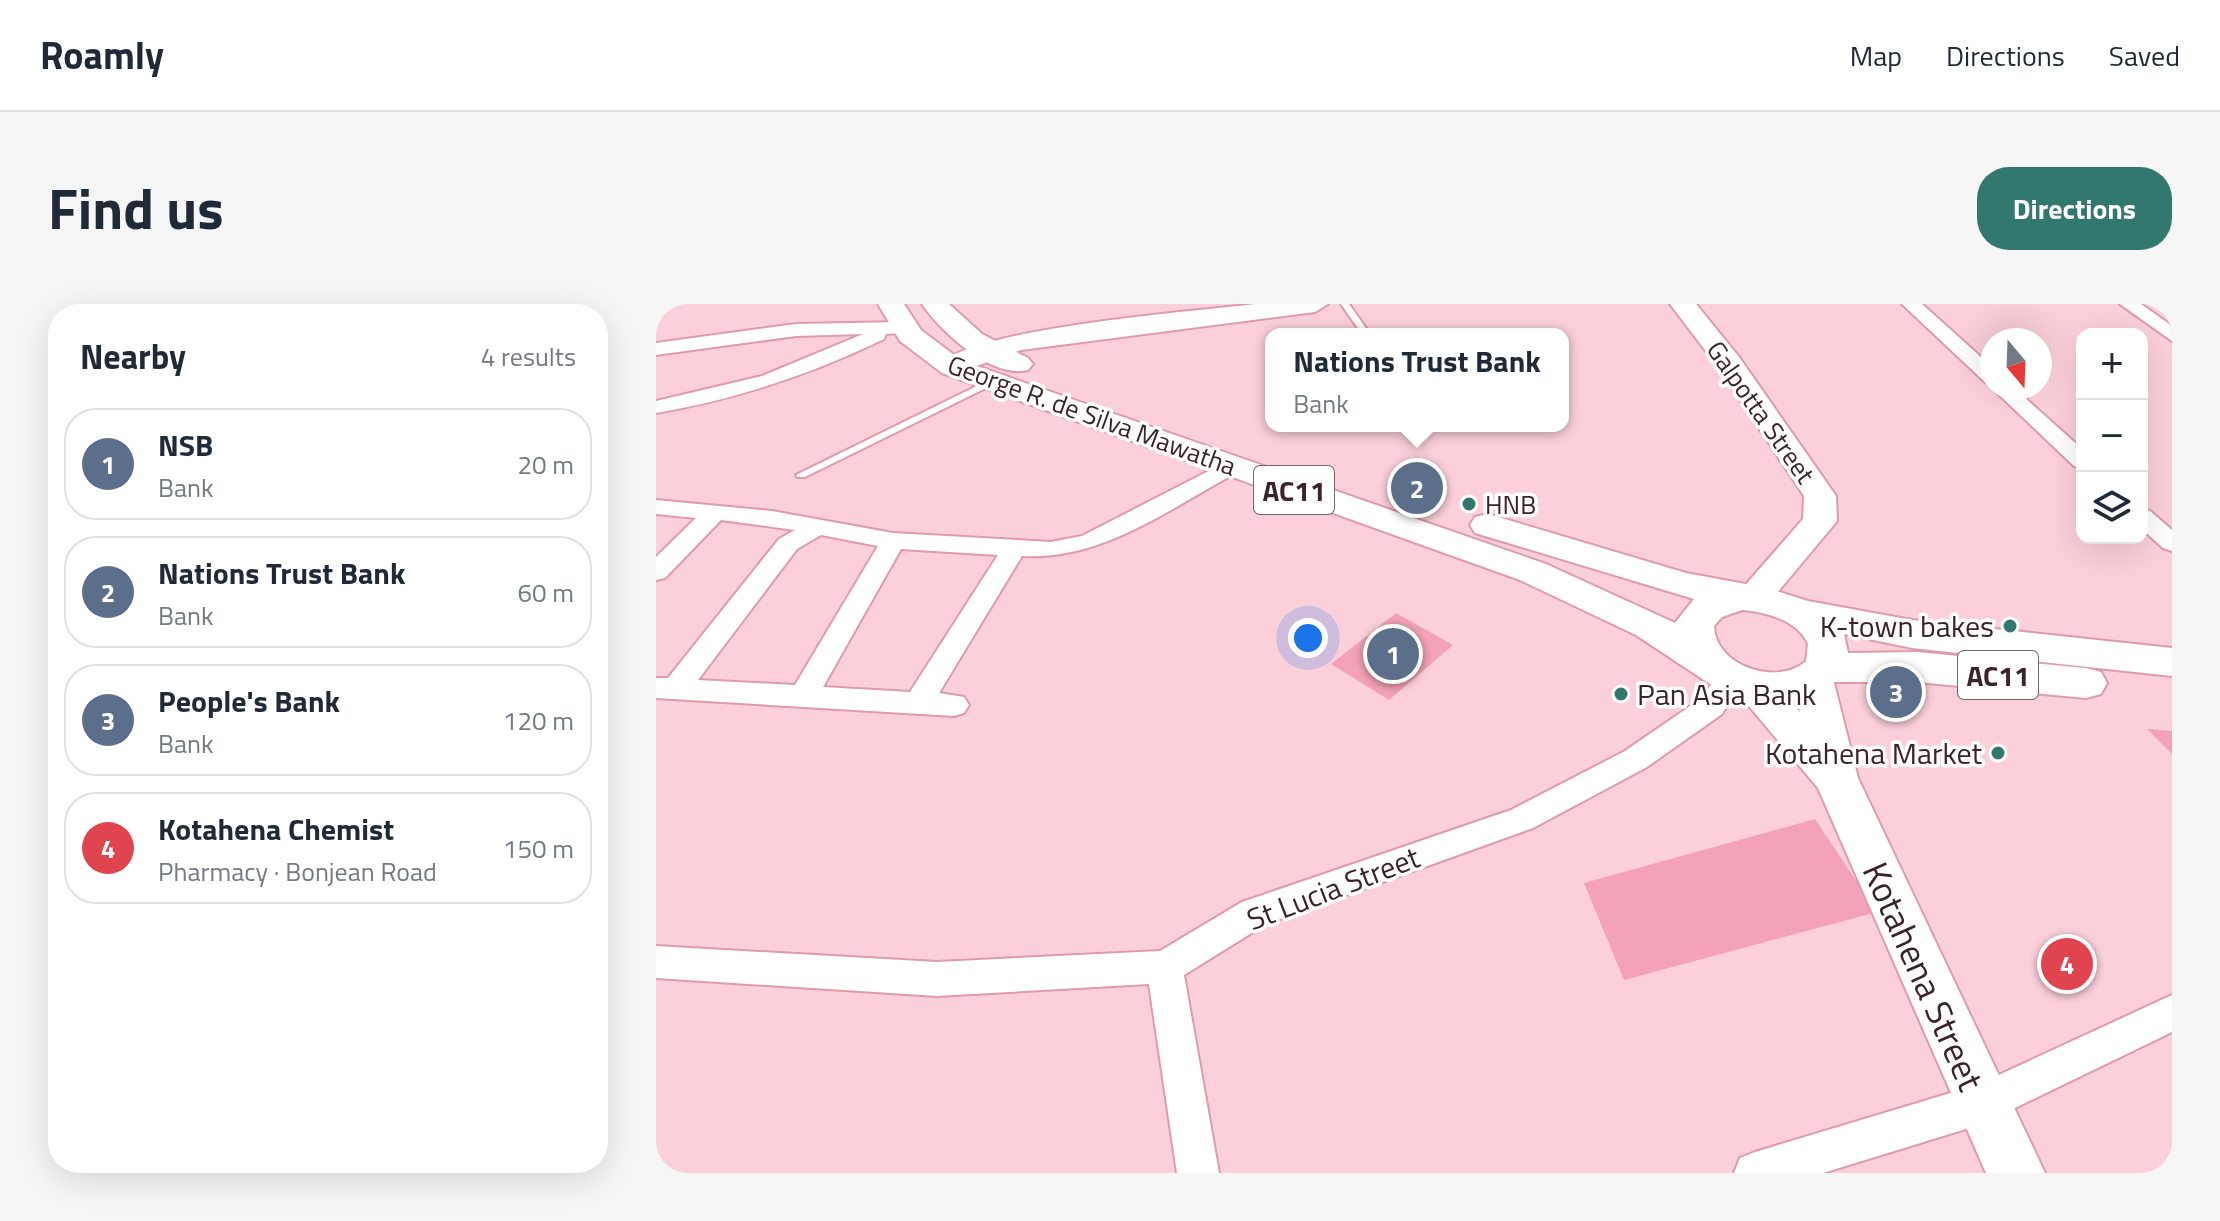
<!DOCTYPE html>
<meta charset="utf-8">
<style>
body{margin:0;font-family:"Titillium Web",sans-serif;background:#f6f6f7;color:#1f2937}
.controls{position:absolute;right:24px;top:24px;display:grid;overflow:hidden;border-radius:16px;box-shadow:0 8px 32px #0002}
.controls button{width:72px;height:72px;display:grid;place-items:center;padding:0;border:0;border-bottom:2px solid #e0e1e3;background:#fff;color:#1f2937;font:40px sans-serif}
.compass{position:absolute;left:1324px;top:24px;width:72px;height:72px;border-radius:50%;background:#fff;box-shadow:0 8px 32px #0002;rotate:161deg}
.you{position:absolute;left:652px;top:334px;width:28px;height:28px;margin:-20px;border:6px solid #fff;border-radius:50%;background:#1a73e8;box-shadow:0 0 0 12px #1a73e833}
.badge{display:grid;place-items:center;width:52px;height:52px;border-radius:50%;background:#32786e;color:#fff;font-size:26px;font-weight:700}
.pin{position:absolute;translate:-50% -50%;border:4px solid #fff;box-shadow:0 2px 8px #0006}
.popup{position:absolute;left:609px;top:24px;width:304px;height:104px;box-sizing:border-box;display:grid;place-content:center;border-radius:16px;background:#fff;filter:drop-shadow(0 2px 6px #0005);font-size:26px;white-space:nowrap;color:#747a83}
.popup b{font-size:30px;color:#1f2937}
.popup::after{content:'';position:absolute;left:50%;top:100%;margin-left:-16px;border:16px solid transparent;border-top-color:#fff}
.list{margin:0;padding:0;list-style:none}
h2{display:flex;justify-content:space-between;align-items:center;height:104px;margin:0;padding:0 32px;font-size:34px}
h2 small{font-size:26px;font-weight:400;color:#747a83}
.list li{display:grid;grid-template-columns:52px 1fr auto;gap:24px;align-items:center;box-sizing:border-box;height:112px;margin:0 16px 16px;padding:0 16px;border:2px solid #e0e1e3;border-radius:32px}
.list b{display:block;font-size:30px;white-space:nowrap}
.list p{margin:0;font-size:26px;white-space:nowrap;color:#747a83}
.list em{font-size:26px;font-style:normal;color:#747a83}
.icon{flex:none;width:44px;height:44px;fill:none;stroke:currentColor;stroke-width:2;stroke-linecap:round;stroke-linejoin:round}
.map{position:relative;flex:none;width:1516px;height:869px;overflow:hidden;border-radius:32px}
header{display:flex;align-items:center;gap:48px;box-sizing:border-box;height:112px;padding:0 40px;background:#fff;border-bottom:2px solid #e0e1e3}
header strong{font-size:38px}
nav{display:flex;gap:44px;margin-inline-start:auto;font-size:28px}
.intro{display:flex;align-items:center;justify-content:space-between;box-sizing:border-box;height:192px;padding:0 48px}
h1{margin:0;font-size:56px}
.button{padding:20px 36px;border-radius:32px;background:#32786e;color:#fff;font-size:28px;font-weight:700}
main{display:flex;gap:48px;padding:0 48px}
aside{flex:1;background:#fff;border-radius:32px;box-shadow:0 8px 32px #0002}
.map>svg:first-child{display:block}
</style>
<header>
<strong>Roamly</strong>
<nav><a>Map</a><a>Directions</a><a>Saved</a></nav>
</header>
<div class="intro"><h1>Find us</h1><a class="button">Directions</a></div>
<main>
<aside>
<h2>Nearby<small>4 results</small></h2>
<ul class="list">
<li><span class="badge" style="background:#5c6f8a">1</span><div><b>NSB</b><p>Bank</p></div><em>20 m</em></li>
<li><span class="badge" style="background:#5c6f8a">2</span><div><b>Nations Trust Bank</b><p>Bank</p></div><em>60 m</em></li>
<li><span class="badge" style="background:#5c6f8a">3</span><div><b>People's Bank</b><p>Bank</p></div><em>120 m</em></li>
<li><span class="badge" style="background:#e0444e">4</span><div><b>Kotahena Chemist</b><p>Pharmacy · Bonjean Road</p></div><em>150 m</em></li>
</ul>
</aside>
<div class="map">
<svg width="1516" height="869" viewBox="0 0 1516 869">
<rect width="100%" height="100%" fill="#fcd0da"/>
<g fill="#f3a2b7">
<polygon points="740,309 797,341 733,396 675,360"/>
<polygon points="1491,425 1516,427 1516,450"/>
<polygon points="1159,515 1221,608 968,676 928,579"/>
</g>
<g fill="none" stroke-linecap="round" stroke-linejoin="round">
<g stroke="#df9bac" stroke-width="4">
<g id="lane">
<polygon points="685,0 693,0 714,30 706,30"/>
<polygon points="335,75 338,76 338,80 149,173 141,173 140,171"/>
</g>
</g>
<g stroke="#df9bac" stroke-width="4">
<g id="street">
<polygon points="1246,0 1266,0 1336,63 1336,80 1329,78"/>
<polygon points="1464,0 1485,0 1516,22 1516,37"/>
<path d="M250,18L259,24L257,28L230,30L228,35C154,71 80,95 0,109V97L106,72L207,30L140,32L0,51V39L140,20Z"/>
<polygon points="1336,84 1358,84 1426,145 1426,164 1418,162"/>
<path d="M574,156L585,163L582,168C514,204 446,257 366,252L283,389L308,393L313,401L308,409L298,412L0,394V374H12L123,235L139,226L65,216L9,274L0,276V253L40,214L0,210V196L116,207L237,229L395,238L426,232ZM165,231L222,242L139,381L42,376L141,245ZM245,245L342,251L254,388L167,383Z"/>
<polygon points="1486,205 1494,207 1516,226 1516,247 1507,244 1486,225"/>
<polygon points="1074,364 1084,367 1088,374 1066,410 991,463 877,524 610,620 528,671 563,869 521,869 493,680 281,692 0,674 0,642 281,658 504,647 586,598 855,506 969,447 1046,394 1064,367"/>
<polygon points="1516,691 1516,728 1326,820 1167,869 1078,869 1084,854 1099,848 1321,781"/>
</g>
</g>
<g stroke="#df9bac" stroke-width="4">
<g id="secondary">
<path d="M599,0H672L659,8L365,46L296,71L286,69L282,63C309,24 544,7 599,0Z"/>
<polygon points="1014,0 1040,0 1083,53 1180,192 1181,217 1110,302 1097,305 1084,302 1079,293 1147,215 1148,192 1062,63"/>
<path d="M1157,361L1171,365L1177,375L1202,474L1389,869H1330L1162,484L1076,382L1082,372C1111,363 1125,388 1144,408L1137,375L1143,365Z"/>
</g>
</g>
<g stroke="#df9bac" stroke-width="4">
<g id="primary">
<path d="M222,0H248L265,26L306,57L890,260L1019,319L1038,295L819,229L814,221L819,213L832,210L1030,269L1111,284L1152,297L1256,316L1516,344V372L1256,344L1188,330L1192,349L1261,348L1430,364L1445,368L1451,379L1445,390L1430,394L1261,378H1178L1161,390L1119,399L1093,395L1054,380L980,331L864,276L286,69L244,37ZM1086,306C1109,308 1142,316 1152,340L1150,357C1121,383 1059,362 1058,322L1066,313Z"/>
<path d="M266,0H293L326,30L372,54L377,60L372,66C336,75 285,28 266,0Z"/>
</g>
</g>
<use href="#lane" fill="#fff" fill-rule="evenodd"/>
<use href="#street" fill="#fff" fill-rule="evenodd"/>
<use href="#secondary" fill="#fff" fill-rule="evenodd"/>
<use href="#primary" fill="#fff" fill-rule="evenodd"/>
</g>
<g fill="#32786e" stroke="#fff" stroke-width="3">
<circle cx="813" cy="200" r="8"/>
<circle cx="1354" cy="322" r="8"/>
<circle cx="965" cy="390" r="8"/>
<circle cx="1342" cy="449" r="8"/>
</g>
<g text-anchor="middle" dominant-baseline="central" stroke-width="7" stroke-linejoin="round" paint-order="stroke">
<g font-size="26" fill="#3c2229" stroke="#fff">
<text transform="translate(1105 108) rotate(55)">Galpotta Street</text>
<text transform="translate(436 111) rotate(20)">George R. de Silva Mawatha</text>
</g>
<g font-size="26" fill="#3c2229" stroke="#fff" text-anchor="start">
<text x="829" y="200">HNB</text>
</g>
<g fill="#fff" stroke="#766469" stroke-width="2">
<rect x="598" y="162" width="80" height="48" rx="6"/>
<rect x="1302" y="347" width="80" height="48" rx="6"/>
</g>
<g font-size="28" font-weight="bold" fill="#3c2229">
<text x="638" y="186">AC11</text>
<text x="1342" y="371">AC11</text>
</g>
<g font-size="30" fill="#3c2229" stroke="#fff" text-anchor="end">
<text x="1338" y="322">K-town bakes</text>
<text x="981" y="390" text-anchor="start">Pan Asia Bank</text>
<text x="1326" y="449">Kotahena Market</text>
</g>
<g font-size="30" fill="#3c2229" stroke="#fff">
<text transform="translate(677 584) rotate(-21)">St Lucia Street</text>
</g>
<g font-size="36" fill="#3c2229" stroke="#fff">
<text transform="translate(1268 672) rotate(66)">Kotahena Street</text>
</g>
</g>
</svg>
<div class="controls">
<button>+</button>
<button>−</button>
<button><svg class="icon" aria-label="layers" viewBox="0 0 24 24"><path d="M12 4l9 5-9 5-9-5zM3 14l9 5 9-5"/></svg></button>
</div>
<svg class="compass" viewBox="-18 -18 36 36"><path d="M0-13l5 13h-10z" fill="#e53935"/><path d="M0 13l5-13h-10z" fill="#747a83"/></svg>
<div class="you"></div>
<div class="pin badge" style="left:737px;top:350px;background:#5c6f8a">1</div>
<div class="pin badge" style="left:761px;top:184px;background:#5c6f8a">2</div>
<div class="popup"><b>Nations Trust Bank</b>Bank</div>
<div class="pin badge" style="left:1240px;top:388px;background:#5c6f8a">3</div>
<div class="pin badge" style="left:1411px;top:660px;background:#e0444e">4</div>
</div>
</main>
